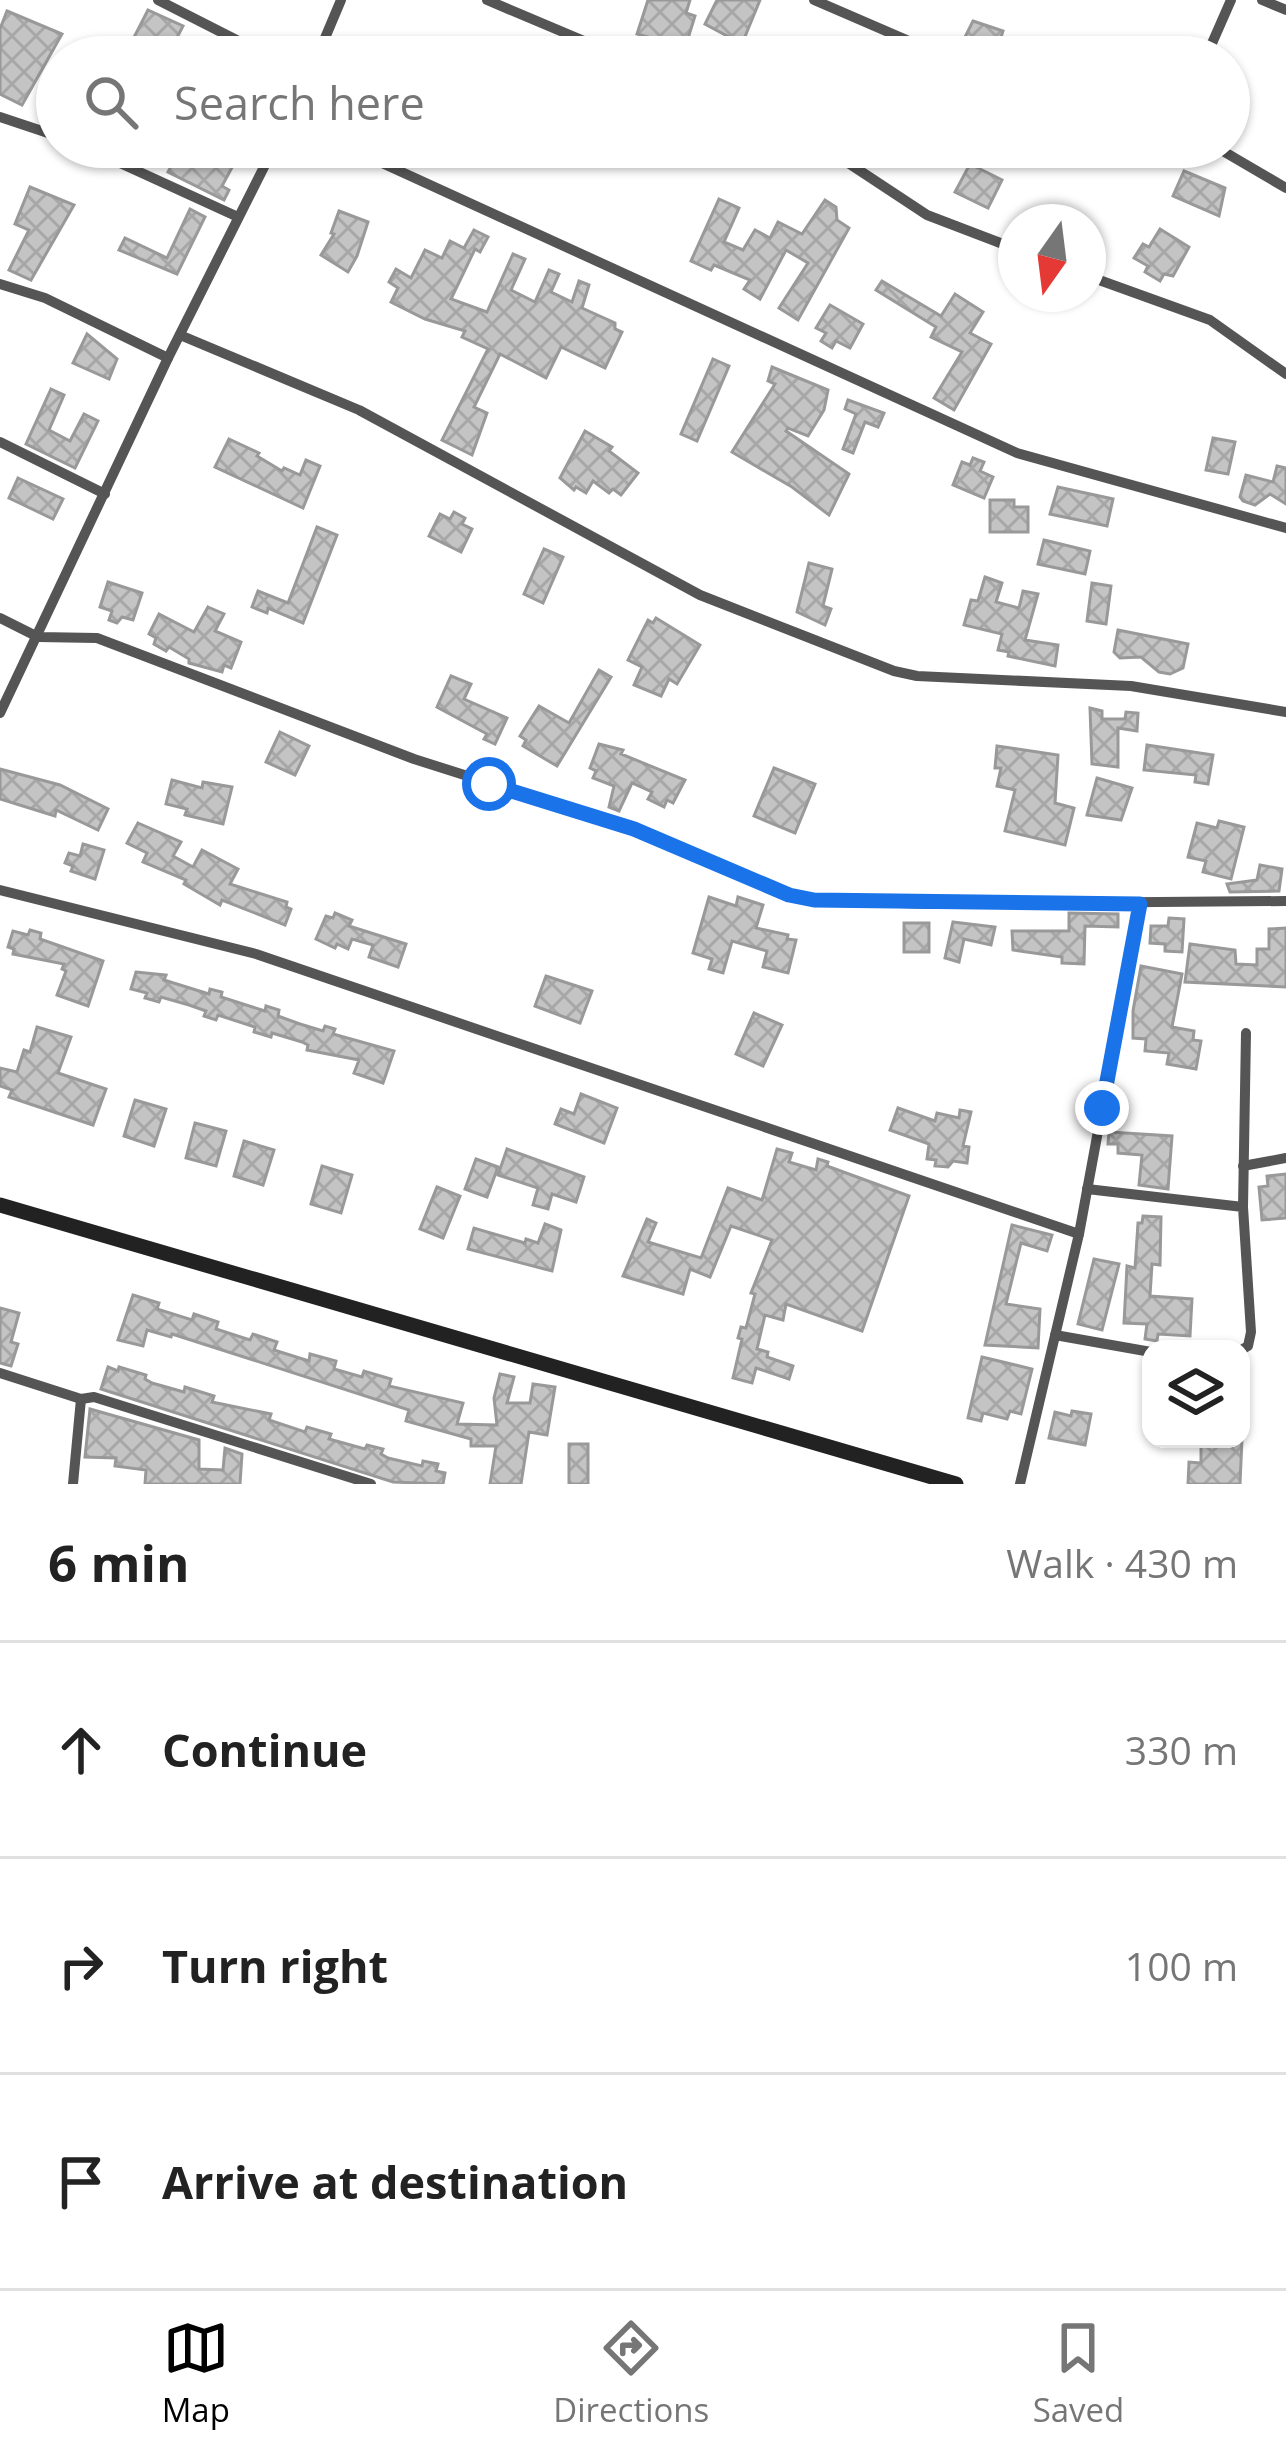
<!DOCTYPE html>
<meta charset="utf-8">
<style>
body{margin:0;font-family:"Open Sans",sans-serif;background:#f6f6f6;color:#222}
.controls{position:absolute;right:36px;bottom:36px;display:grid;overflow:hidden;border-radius:24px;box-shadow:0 3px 9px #0004}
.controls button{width:108px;height:108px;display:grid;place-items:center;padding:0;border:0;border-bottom:3px solid #e0e0e0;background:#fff;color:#222;font:60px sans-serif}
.compass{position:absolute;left:998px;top:204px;width:108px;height:108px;border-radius:50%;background:#fff;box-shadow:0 3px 9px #0004;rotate:194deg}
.stop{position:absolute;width:36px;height:36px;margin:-27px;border:9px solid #1a73e8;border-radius:50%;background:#fff}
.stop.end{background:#1a73e8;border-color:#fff;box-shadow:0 3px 12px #0008}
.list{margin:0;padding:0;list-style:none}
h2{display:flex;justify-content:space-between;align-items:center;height:156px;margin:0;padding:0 48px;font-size:51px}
h2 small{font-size:39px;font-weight:400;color:#767676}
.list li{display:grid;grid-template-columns:78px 1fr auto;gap:36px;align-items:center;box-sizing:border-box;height:216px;padding:0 48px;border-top:3px solid #e0e0e0}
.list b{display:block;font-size:45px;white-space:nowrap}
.list em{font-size:39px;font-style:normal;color:#767676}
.icon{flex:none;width:66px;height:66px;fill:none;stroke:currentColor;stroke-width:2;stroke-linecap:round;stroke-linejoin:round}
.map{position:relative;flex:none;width:1286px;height:1484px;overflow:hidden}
.search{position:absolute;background:#fff;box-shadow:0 3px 9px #0004;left:36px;right:36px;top:36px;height:132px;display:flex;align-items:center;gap:30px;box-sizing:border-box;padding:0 42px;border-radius:66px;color:#767676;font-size:45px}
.sheet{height:804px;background:#fff}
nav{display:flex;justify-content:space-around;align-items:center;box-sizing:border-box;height:168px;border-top:3px solid #e0e0e0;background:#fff;font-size:33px;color:#767676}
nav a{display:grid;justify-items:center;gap:6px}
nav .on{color:#000}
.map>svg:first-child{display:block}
</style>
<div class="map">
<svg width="1286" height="1484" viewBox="0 0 1286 1484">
<defs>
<pattern id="building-cross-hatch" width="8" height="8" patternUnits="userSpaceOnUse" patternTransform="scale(3)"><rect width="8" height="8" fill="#c4c4c4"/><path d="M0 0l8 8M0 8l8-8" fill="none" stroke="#a7a7a7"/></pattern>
</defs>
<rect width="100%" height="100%" fill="#fff"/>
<g fill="url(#building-cross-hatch)" stroke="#999" stroke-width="3">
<polygon points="648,0 690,0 686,13 695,16 685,48 637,34"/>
<polygon points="717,0 760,0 742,44 705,24"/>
<polygon points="148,10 183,26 167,57 151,57 129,47"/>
<polygon points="7,11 62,34 22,105 0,94 0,29"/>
<polygon points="973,21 1003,31 995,56 961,45"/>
<polygon points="181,147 243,147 222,186 229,190 224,200 168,172"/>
<polygon points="970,164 1002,180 988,208 955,192"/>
<polygon points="1184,171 1225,188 1219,216 1173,196"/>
<polygon points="30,187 74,205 31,280 9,270 29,230 15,224"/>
<polygon points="719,199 739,208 724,242 743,250 755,230 770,238 778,222 802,234 825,200 836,207 837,220 849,228 798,320 779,308 808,263 786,250 760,299 744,289 750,280 714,265 711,270 691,261"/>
<polygon points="190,209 205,217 177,274 119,250 125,238 167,258"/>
<polygon points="339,211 368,222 357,256 348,272 321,255 334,234 331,233"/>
<polygon points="1160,229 1189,247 1173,276 1164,274 1160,281 1145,272 1148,266 1134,258 1143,244 1149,247"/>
<polygon points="474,230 488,237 480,252 475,249 451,299 487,312 513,254 525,259 511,290 535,302 549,270 559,274 551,292 572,302 579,281 589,285 582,308 615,323 615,329 622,332 605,368 561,347 546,378 500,354 474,407 487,413 472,455 442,440 488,349 462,337 465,331 425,319 391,302 398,288 389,282 396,269 411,278 425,250 442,258 450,241 464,248"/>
<polygon points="882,281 941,316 955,294 983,312 970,333 991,344 954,410 934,398 962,352 931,337 936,327 876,290"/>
<polygon points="830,305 863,324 850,348 836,341 832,348 821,341 826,333 816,328"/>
<polygon points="87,334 117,359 109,379 73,363"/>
<polygon points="713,359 729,366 697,441 681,434"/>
<polygon points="772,367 828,390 824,410 808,436 788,428 786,431 849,474 829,515 792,487 732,452 775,384 768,381"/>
<polygon points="51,389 64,395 49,430 70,441 84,414 98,421 75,468 26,444"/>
<polygon points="848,400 884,413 878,427 865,422 853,453 843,449 856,414 845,409"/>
<polygon points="585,431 612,447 609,451 638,473 621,495 613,489 609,493 593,481 586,493 576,487 574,490 560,478"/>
<polygon points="1213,438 1235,442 1228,474 1206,470"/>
<polygon points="229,439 259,453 257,456 282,471 284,468 300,475 306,460 320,466 303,508 215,467"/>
<polygon points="973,458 984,462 980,471 993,477 984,498 953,485 962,462 970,465"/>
<polygon points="1277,466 1286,468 1286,504 1270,494 1255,505 1243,501 1240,497 1246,475 1273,482"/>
<polygon points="18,478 63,499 53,519 9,498"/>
<polygon points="1058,487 1113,499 1107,526 1050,514"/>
<polygon points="990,500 1014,500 1014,507 1028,507 1028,532 990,532"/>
<polygon points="454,512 465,518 462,524 472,529 461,552 429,536 440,514 450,519"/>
<polygon points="317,527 337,535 303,623 268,608 267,613 252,607 258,591 288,603"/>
<polygon points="1044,540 1090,551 1085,574 1038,564"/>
<polygon points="544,549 563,557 543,603 524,594"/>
<polygon points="809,563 832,569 823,606 831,609 825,625 797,612"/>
<polygon points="985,577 1002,583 996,602 1019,608 1023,591 1038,594 1025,640 1058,645 1055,666 1008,656 1009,652 998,650 1002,634 964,625 971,600 978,601"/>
<polygon points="108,582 142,593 133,620 122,617 117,623 109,620 112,611 100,607"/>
<polygon points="1092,583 1111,586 1106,624 1087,621"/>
<polygon points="208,607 224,614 215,631 241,642 231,668 224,665 222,672 189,663 189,659 169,647 166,651 154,644 156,638 149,634 159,614 194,632"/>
<polygon points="656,618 700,645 677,684 669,679 661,696 634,685 642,667 628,660 648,620 653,623"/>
<polygon points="1118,630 1188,644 1183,668 1170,674 1159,672 1141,657 1120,658 1114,652"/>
<polygon points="599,670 611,677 557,766 523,746 526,740 520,736 539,706 569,723"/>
<polygon points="451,676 471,684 464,699 507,718 495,744 484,739 487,734 437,707"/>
<polygon points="1090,708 1102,711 1102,719 1125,719 1126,712 1138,713 1137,731 1118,728 1118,767 1092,764"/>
<polygon points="280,732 309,746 295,775 266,762"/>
<polygon points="599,744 623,750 621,754 685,780 673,803 667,800 664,807 648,799 652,792 632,783 619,811 609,807 614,786 593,778 596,771 590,768"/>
<polygon points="1147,745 1213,755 1208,784 1195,782 1196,775 1144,770"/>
<polygon points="997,746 1058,755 1055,803 1074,808 1065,845 1005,831 1015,790 997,786 1001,768 995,768"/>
<polygon points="774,768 815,784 795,833 754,816"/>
<polygon points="0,769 60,785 108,809 98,830 56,810 55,816 0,799"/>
<polygon points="1097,778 1132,788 1121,820 1087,815"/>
<polygon points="172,780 202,788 203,782 232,787 223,824 185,815 187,809 166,804"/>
<polygon points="1219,821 1244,827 1231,879 1203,872 1206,861 1188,857 1197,823 1217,828"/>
<polygon points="138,823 181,842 173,856 193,867 202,850 238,869 230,884 287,902 286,907 291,909 285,925 222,900 220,905 184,884 186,880 143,862 147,853 127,843"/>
<polygon points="83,844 104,850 95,879 71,871 73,866 65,863 69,853 80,856"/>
<polygon points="1260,865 1282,869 1279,891 1230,892 1227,884 1257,880"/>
<polygon points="709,897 736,906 738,897 763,905 756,928 788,935 787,939 796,940 788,973 763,967 767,951 732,941 723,973 709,969 712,959 693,953"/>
<polygon points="335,913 352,920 349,926 406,944 398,967 369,957 373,945 352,939 348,949 337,944 335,948 316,939 326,916 333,918"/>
<polygon points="1069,913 1118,914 1118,927 1085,926 1084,964 1062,963 1062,957 1013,950 1012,931 1069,931"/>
<polygon points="1169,918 1184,919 1182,952 1165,951 1165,944 1150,943 1151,926 1168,926"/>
<polygon points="953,922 995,927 991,945 964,939 959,962 945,958"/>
<rect x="904" y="923" width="25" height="29"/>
<polygon points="1286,928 1286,987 1185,982 1190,944 1235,950 1236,964 1257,965 1257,949 1269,949 1269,929"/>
<polygon points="30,930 41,933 40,939 103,961 88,1006 57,995 66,971 62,969 64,964 13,954 14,949 8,947 13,931 28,935"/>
<polygon points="1141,966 1182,974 1172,1027 1194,1031 1193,1040 1201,1041 1196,1069 1167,1064 1169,1053 1145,1051 1146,1039 1133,1038 1133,1011"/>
<polygon points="136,972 166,975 164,980 209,994 210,989 222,992 221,997 265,1011 266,1006 279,1010 278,1016 300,1024 323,1031 325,1026 335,1029 333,1034 394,1051 383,1083 354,1073 359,1060 307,1050 308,1045 302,1042 272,1033 271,1037 254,1032 255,1027 218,1015 216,1020 204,1016 206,1011 189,1005 161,997 159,1002 145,998 147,993 131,989"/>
<polygon points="546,976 592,991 580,1023 535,1006"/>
<polygon points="754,1013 782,1025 763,1066 736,1054"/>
<polygon points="37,1027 71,1037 58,1073 106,1089 93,1125 9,1097 12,1090 0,1086 0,1068 17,1072 24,1050 30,1052"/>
<polygon points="581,1094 617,1108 604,1143 555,1124 561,1109 574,1114"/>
<polygon points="135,1100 166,1109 154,1146 124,1136"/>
<polygon points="898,1108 935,1121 937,1113 959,1118 960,1110 971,1112 963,1146 969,1147 967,1163 953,1161 948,1167 935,1166 936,1160 927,1159 929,1144 890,1130"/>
<polygon points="195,1123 226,1131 216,1166 186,1158"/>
<polygon points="1109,1132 1172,1136 1168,1189 1139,1185 1142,1155 1118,1153 1118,1144 1108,1144"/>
<polygon points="244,1141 274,1150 263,1185 234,1176"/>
<polygon points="507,1149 584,1177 576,1202 552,1194 548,1209 533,1205 538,1188 498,1175"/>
<polygon points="777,1149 792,1153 789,1162 816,1170 818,1159 828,1162 827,1166 909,1196 862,1331 786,1304 783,1320 765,1315 757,1349 768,1352 767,1357 793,1366 789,1379 756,1368 752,1383 733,1378 742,1339 738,1338 741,1327 746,1328 755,1294 751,1293 772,1240 731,1226 710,1277 690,1269 683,1294 623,1276 647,1219 656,1223 648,1242 701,1258 728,1188 762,1200"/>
<polygon points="476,1159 498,1167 487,1197 465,1189"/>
<polygon points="322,1166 352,1175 341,1213 311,1204"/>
<polygon points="1286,1174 1286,1218 1262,1220 1259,1187 1268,1186 1267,1176"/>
<polygon points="437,1187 460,1196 443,1238 420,1229"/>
<polygon points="1143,1216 1161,1217 1160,1265 1152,1264 1150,1296 1192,1299 1190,1336 1158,1334 1157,1341 1145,1339 1147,1324 1124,1323 1127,1266 1135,1268 1138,1223 1142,1223"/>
<polygon points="545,1224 561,1230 552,1271 468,1249 474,1228 525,1243 526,1239 538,1243"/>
<polygon points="1012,1225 1052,1235 1047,1251 1021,1243 1006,1304 1040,1309 1038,1348 985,1345"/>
<polygon points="1094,1259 1119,1264 1102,1330 1078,1324"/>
<polygon points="133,1295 159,1303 157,1309 192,1320 194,1314 218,1322 216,1329 250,1340 253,1334 277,1342 274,1350 309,1361 310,1354 336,1361 334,1369 362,1377 364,1371 391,1379 389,1386 463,1403 457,1424 497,1425 494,1398 500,1374 514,1377 507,1403 530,1403 533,1384 555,1387 547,1435 529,1432 521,1484 490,1484 496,1446 471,1446 471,1439 406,1421 409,1410 172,1334 171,1337 147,1330 143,1346 118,1340"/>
<polygon points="0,1308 19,1313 11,1342 18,1344 11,1366 0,1363"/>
<polygon points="982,1357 1032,1369 1021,1414 1010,1411 1007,1419 983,1413 981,1421 968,1418"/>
<polygon points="108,1367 118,1371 119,1367 146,1375 145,1379 152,1383 184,1392 185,1387 214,1396 212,1402 271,1414 269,1420 305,1432 307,1427 331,1434 329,1439 365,1449 367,1445 383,1449 381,1454 388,1458 422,1466 423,1461 438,1464 436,1471 445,1473 443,1484 393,1482 101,1389"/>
<polygon points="90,1409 199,1440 199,1469 223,1470 225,1448 242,1454 240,1484 145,1484 146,1470 115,1466 116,1458 85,1457"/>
<polygon points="1072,1411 1091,1414 1085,1445 1049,1438 1055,1412 1071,1416"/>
<polygon points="1201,1439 1242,1439 1240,1484 1188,1484 1189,1462 1201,1463"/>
<rect x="569" y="1444" width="19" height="40"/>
</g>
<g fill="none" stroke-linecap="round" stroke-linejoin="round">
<g stroke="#555" stroke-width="10">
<polyline points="158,0 270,57"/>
<polyline points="487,0 622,57"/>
<polyline points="814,0 946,57"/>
<polyline points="1262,0 1286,10"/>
<polyline points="1032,54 1039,57"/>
<polyline points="317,57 341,0"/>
<polyline points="1206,57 1231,0"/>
<polyline points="0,117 57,136"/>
<polyline points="85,147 238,217"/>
<polyline points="347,147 1017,453 1286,528"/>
<polyline points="824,147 927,215 1016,249"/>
<polyline points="1216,147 1286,188"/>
<polyline points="1088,276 1210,320 1286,374"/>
<polyline points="0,284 45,298 168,358"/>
<polyline points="180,335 359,410 700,595 894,671 917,676 1131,686 1286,712"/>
<polyline points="0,442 105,494"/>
<polyline points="0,618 38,637 97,638 414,759 634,829 789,895 814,900 930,904 1286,901"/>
<polyline points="0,713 168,358 274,147"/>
<polyline points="0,890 256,954 1079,1234"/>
<polyline points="1243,1166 1286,1158"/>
<polyline points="1087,1189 1243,1207 1251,1332 1248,1346 1241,1350"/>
<polyline points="1243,1207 1246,1033"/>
<polyline points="1055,1335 1151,1352"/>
<polyline points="0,1373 81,1399 94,1397 371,1484"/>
<polyline points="73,1484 81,1399"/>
<polyline points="1020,1484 1079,1234 1140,904"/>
</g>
<polyline stroke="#222" stroke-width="15" points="0,1205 956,1484"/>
</g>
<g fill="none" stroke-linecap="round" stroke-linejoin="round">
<polyline stroke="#1a73e8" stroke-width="15" points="489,784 634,829 789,895 814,900 1140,904 1102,1108"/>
</g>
</svg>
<div class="controls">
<button><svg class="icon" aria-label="layers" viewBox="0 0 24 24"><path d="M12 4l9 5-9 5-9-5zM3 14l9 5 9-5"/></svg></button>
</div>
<svg class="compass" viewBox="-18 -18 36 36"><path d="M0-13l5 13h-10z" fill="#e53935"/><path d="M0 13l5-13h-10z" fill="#767676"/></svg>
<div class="stop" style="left:489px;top:784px"></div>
<div class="stop end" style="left:1102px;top:1108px"></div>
<div class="search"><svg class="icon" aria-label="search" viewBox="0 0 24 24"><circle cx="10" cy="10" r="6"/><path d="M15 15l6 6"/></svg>Search here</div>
</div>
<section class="sheet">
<h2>6 min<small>Walk · 430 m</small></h2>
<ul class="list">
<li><svg class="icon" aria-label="ahead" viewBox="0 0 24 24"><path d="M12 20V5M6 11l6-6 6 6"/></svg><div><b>Continue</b></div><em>330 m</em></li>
<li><svg class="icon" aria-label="right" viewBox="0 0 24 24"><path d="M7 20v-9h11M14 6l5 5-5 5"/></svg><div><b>Turn right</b></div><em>100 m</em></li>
<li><svg class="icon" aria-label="arrive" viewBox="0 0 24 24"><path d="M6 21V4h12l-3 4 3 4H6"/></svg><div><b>Arrive at destination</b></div></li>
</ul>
</section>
<nav>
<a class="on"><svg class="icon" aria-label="map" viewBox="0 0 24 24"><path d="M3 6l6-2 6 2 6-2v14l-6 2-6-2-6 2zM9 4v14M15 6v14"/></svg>Map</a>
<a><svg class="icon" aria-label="directions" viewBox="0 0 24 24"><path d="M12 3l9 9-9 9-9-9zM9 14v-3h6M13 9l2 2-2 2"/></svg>Directions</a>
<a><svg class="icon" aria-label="saved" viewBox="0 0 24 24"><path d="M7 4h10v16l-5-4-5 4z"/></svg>Saved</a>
</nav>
